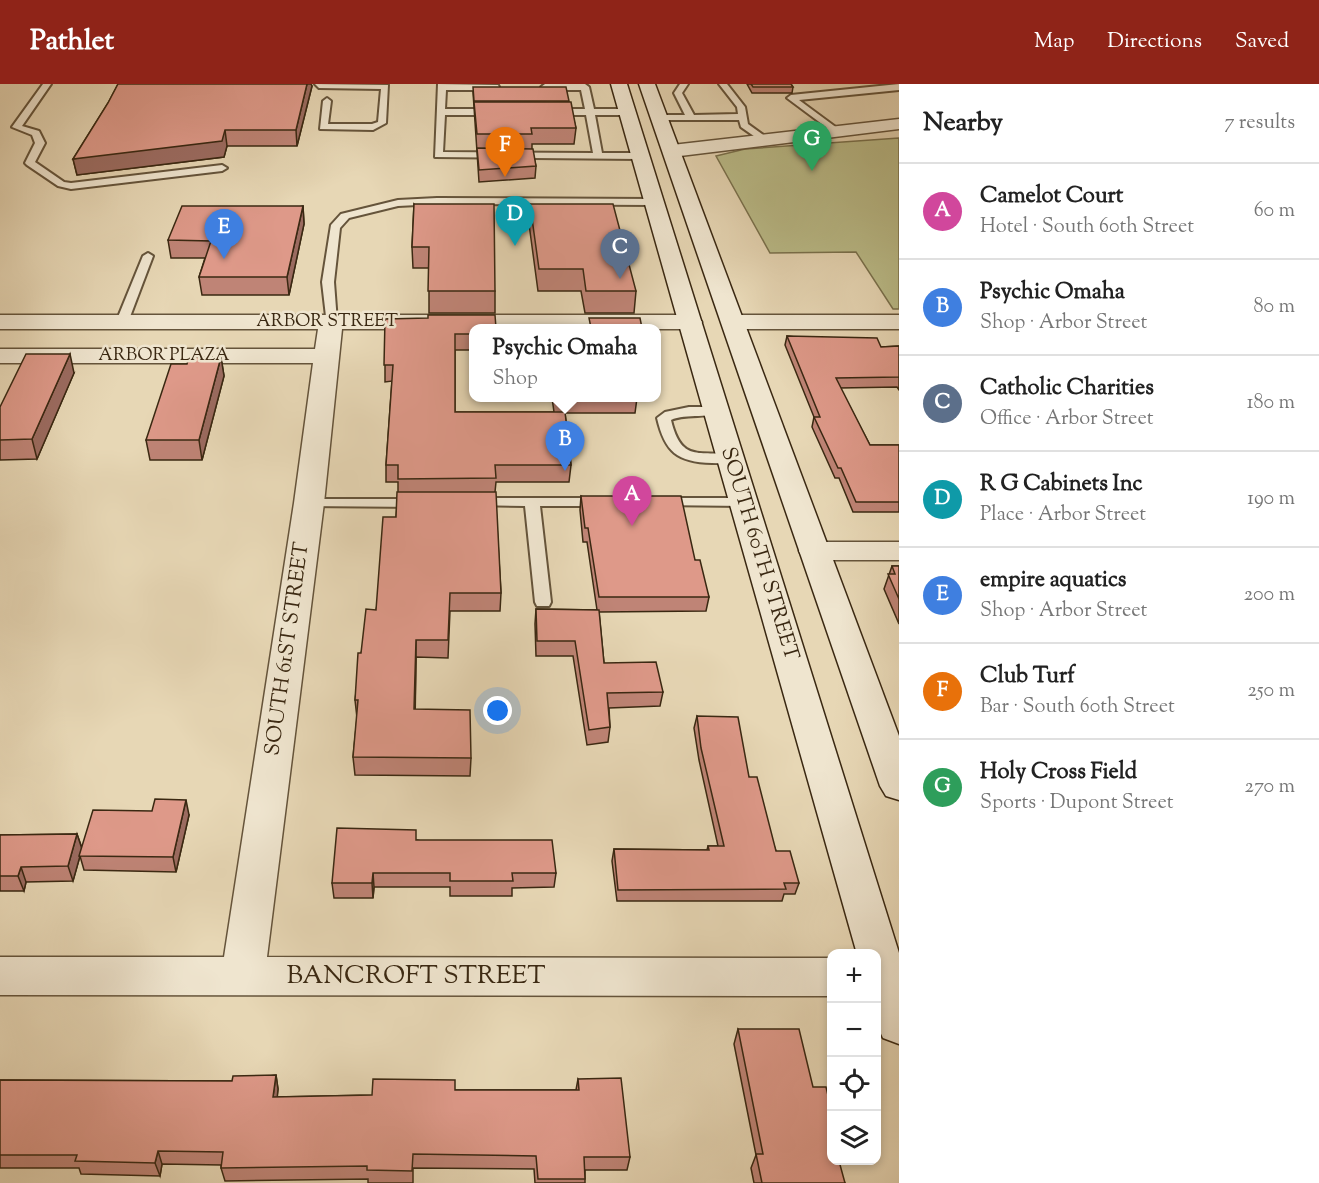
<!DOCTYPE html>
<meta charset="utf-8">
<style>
body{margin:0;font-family:"Sorts Mill Goudy",serif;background:#f2f2f2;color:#222}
.controls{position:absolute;right:18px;bottom:18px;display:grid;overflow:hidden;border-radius:12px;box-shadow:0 3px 9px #0003}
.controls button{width:54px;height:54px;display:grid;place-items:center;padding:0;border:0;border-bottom:2px solid #e0e0e0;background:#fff;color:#222;font:30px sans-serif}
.you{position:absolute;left:498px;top:627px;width:21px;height:21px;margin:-15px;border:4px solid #fff;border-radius:50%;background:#1a73e8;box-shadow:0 0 0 9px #1a73e833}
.badge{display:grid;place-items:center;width:39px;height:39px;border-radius:50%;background:#8f2418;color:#fff;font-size:20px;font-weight:700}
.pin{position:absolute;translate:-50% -50px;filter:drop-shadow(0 2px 3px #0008)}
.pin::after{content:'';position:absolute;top:32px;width:21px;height:18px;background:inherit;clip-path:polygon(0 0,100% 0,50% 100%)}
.popup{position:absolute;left:469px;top:240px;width:192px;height:78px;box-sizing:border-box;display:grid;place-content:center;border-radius:12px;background:#fff;filter:drop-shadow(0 2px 4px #0005);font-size:20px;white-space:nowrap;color:#767676}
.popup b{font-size:22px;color:#222}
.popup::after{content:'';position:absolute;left:50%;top:100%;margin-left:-12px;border:12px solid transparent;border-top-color:#fff}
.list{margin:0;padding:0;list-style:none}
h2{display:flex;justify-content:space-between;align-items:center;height:78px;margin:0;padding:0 24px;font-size:26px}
h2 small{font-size:20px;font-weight:400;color:#767676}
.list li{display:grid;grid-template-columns:39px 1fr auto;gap:18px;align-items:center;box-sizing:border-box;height:96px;padding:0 24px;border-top:2px solid #e0e0e0}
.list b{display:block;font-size:22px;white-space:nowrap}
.list p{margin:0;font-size:20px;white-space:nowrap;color:#767676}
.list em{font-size:20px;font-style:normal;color:#767676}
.icon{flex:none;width:33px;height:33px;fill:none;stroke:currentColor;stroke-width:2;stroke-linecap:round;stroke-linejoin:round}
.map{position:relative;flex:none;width:899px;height:1099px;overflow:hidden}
header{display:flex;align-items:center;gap:36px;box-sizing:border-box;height:84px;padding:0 30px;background:#8f2418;color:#fff}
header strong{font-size:28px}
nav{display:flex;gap:33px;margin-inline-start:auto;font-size:21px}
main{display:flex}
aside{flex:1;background:#fff}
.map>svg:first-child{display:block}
</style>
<header>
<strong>Pathlet</strong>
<nav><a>Map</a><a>Directions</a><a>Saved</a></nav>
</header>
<main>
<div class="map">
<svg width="899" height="1099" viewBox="0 0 899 1099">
<rect width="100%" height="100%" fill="#e7d7b5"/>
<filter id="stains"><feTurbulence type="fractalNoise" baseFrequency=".00333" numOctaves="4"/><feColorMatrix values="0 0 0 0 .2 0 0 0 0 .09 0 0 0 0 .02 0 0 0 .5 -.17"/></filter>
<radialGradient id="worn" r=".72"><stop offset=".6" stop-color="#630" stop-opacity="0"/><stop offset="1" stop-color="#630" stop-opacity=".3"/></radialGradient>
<polygon fill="#bbbd8a" stroke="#7a724e" stroke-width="1.5" points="899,54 899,225 893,225 856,168 770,169 716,72 745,65"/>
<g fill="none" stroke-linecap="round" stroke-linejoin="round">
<g stroke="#65543b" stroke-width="4">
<g id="lane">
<polygon points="43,0 51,0 22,42 39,47 45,59 35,78 64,98 71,99 222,81 227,84 222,87 71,105 58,102 27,81 25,79 35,59 32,51 12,43"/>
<polygon points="315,0 388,1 386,39 373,46 320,45 323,17 327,14 331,17 328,40 372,40 378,38 381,5 319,4"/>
<polygon points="438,0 498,1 499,3 495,6 446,6 445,25 497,25 501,28 497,31 445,31 443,68 593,69 586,31 553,31 549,28 553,25 585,25 581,6 545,6 541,3 545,0 585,0 589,3 594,25 626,25 630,28 626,31 595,31 602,69 639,69 644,72 639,75 435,73"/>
<polygon points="680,0 688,0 682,9 694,31 738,30 737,23 719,0 727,0 745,23 748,40 769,55 761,57 741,43 739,36 658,36 657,34 661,31 685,31 674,9"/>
<polygon points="899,0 899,6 799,16 837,44 839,46 834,49 787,14 791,11"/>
<polygon points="437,114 653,115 658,118 653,121 437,120 398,122 349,134 340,144 334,198 337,238 335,241 327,241 322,198 331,141 341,130 398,116"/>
<polygon points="148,169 153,172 128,238 126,241 118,241 116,238 143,172"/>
<path d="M689,323H716L723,327C714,335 685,329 671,336C682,382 702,364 736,372L738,375L736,378C728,380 720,379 712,379C677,378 665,368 657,334L665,328Z"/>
<polygon points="475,414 602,414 609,418 602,422 540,422 551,518 549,522 537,522 535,518 525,422 470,421 468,418"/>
<polygon points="661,414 744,414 751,418 744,422 656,421 654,418"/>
<polygon points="309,415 419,415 426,419 419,423 304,422 302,419 304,416"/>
</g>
</g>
<g stroke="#65543b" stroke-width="3">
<g id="street">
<polygon points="899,35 899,45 672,73 665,71 663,67 665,63 672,61"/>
<polygon points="0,231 690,231 698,233 702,238 698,243 690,245 342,245 324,419 267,873 832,874 832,912 0,911 0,873 224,873 294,419 313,279 0,279 0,265 315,265 318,245 0,245"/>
<polygon points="734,231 899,231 899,245 734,245 726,243 722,238 726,233"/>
<polygon points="814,458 899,458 899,476 814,476 803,474 799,467 803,460"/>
</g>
</g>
<g stroke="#3a2812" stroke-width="3">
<g id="secondary">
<polygon points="611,0 627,0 899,869 899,960 883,954 876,939 876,870 857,870"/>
<polygon points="639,0 655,0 899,652 899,716 886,712 880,702"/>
</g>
</g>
<use href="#lane" fill="#efe5cf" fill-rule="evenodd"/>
<use href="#street" fill="#efe5cf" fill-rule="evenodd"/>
<use href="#secondary" fill="#efe5cf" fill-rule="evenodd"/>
</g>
<g fill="#bf8476" stroke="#3a2812" stroke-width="1.5">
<polygon points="118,0 311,0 312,2 297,62 227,62 224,73 77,91 73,75 108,19"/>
<polygon points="747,0 791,0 793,3 792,9 752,9"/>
<polygon points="473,8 569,18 576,44 574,60 532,60 532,65 536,82 535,94 479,98"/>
<polygon points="414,120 495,207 495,229 429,229 429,184 413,184 412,163"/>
<polygon points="530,120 636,207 634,229 585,229 581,207 538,207 529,140"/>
<polygon points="303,122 304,140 289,211 202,211 199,193 205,174 171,174 168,156"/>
<polygon points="385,235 474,244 474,266 455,266 455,328 554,328 552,314 637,314 635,329 565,329 571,381 569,398 496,398 495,408 501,509 500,527 450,527 448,574 416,573 415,625 471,674 470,692 355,691 353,673 357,634 355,616 361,569 376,526 396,433 398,408 398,398 386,398 386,381 392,297 385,298"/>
<polygon points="787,252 881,263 899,262 899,306 897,303 840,304 870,361 899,361 899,428 853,428 839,394 835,394 812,343 814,333 785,261"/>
<polygon points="221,273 224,292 202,376 150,376 146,356 187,280"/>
<polygon points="74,289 37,375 0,376 0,323"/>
<polygon points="581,412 695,476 709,513 706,527 599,528 604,579 663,608 660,622 609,624 610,643 608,658 587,661 573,572 536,572 535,540 536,525 597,526 587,458 583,458 580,426"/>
<polygon points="892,482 899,482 899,540 884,505"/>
<polygon points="697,632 749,693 776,767 799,799 795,810 784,810 782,817 617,817 612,777 614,765 707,766 708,762 718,762 699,676 694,644"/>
<polygon points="189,731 176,788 84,786 80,772 73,797 26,798 24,807 0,807 0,751 77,750 82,764"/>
<polygon points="417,756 556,789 554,803 512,804 512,812 450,812 450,803 374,803 373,814 334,814 332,799"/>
<polygon points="738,945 831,1077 845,1099 754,1099 751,1084 756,1071 734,960"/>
<polygon points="276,991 278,1005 277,1013 372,1011 455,1006 576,1006 578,995 630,1073 627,1086 585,1086 585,1099 535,1099 534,1085 413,1084 413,1099 368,1099 368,1095 225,1097 221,1084 221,1081 162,1080 160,1092 81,1090 79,1084 0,1084 0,996 232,997"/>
</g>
<g fill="#9b6b60" stroke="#3a2812" stroke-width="1.5">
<polygon points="307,0 311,0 312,2 297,62 296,46"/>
<polygon points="225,46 227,62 224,73 77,91 73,75"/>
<polygon points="303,122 304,140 289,211 287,193"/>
<polygon points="70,270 74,289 37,375 32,355"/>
<polygon points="221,273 224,292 202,376 199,356"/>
<polygon points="416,556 416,573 415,643 414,625"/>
<polygon points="186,716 189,731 176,788 173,773"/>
<polygon points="77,750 82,765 73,797 68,782"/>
<polygon points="21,783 26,798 24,807 18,792"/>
<polygon points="373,789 374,803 373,814 372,799"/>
<polygon points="276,991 278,1005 276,1027 273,1013"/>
<polygon points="158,1067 162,1080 160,1092 155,1079"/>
</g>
<g fill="#de9989" stroke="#3a2812" stroke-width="1.5">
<polygon points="118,0 307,0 296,46 225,46 222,57 73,75 108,19"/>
<polygon points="751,0 791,0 793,3 753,3"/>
<polygon points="473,3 566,3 569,17 474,17"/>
<polygon points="474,18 571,18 576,44 531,44 532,50 477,50"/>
<polygon points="477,64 533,65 536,82 479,86"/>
<polygon points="414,120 494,120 495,207 428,207 429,163 412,163"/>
<polygon points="530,120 613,120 636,207 586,207 583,185 539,185"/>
<polygon points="182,122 303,122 287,193 199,193 211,157 168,156"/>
<polygon points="428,231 495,231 496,244 474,244 474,250 455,250 455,328 565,328 571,381 495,381 496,394 398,395 398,381 386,381 393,281 384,281 385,235 428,234"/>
<polygon points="589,234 640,234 642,244 591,244"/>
<polygon points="787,252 877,254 881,263 899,262 899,293 836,294 870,361 899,361 899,418 856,418 841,384 838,384 814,333 820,333"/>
<polygon points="26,270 70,270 32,355 0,356 0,323"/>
<polygon points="189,273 221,273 199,356 146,356 171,280 187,280"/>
<rect x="555" y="314" width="82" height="1"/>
<polygon points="397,408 496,408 501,509 450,509 448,556 416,556 414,625 470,626 471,674 353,673 358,616 355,616 358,569 361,569 366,525 376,526 383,433 396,433"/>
<polygon points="581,412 681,412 695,476 700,476 709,513 599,513 588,444 585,444"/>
<polygon points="892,482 899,482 899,515 888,490 895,490"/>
<polygon points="536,525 599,526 604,579 656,578 663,608 607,609 610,643 589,646 575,557 537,557"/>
<polygon points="697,632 738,633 749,693 757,693 776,767 790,767 799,799 784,799 786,805 618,806 614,765 709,766 708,762 724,762 701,664"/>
<polygon points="155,715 186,716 173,773 79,772 93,726 152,727"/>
<polygon points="337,744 416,746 416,756 552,756 556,789 512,789 513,797 450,797 450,789 373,789 372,799 332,799"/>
<polygon points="77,750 68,782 21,783 18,792 0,792 0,751"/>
<polygon points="738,945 799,945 813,1003 826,1003 831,1024 831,1077 839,1077 845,1099 762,1099 756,1070 763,1070"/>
<polygon points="276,991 273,1013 372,1011 373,995 455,996 455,1006 579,1006 578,995 621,994 630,1073 584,1073 585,1095 538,1095 536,1072 413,1070 412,1087 367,1086 367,1082 221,1084 223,1068 158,1067 155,1079 75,1077 77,1071 0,1071 0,996 232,997 233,992"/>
</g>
<g text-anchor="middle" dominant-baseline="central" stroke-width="5" stroke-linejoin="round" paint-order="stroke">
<g font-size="18" fill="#3a2812" stroke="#efe5cf">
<text x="327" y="238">ARBOR STREET</text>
<text x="164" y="272">ARBOR PLAZA</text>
</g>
<g font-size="21" fill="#3a2812" stroke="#efe5cf">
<text transform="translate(759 470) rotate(73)">SOUTH 60TH STREET</text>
<text transform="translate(288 565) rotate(-82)">SOUTH 61ST STREET</text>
</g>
<g font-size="26" fill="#3a2812" stroke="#efe5cf">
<text x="416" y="892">BANCROFT STREET</text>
</g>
</g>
<rect width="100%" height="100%" filter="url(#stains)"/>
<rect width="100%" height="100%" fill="url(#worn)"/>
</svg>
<div class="controls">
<button>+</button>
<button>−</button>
<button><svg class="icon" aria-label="locate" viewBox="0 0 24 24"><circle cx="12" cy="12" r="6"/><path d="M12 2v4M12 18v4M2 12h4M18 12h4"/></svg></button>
<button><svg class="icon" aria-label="layers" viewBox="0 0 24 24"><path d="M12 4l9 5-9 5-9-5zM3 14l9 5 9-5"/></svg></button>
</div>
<div class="you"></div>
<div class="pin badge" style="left:632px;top:442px;background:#d1479c">A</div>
<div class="pin badge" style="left:565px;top:387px;background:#3f7fe0">B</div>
<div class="popup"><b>Psychic Omaha</b>Shop</div>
<div class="pin badge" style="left:620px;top:195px;background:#5c6f8a">C</div>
<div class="pin badge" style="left:515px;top:162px;background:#0f9aa8">D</div>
<div class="pin badge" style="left:224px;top:175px;background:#3f7fe0">E</div>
<div class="pin badge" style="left:505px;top:93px;background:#e8710a">F</div>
<div class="pin badge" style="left:812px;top:87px;background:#2e9e5b">G</div>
</div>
<aside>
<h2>Nearby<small>7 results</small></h2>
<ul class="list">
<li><span class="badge" style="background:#d1479c">A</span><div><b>Camelot Court</b><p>Hotel · South 60th Street</p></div><em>60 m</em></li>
<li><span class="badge" style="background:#3f7fe0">B</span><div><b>Psychic Omaha</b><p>Shop · Arbor Street</p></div><em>80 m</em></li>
<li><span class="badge" style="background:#5c6f8a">C</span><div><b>Catholic Charities</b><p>Office · Arbor Street</p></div><em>180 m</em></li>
<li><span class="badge" style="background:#0f9aa8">D</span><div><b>R G Cabinets Inc</b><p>Place · Arbor Street</p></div><em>190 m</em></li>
<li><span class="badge" style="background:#3f7fe0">E</span><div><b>empire aquatics</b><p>Shop · Arbor Street</p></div><em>200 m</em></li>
<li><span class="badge" style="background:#e8710a">F</span><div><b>Club Turf</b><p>Bar · South 60th Street</p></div><em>250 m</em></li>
<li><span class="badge" style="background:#2e9e5b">G</span><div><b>Holy Cross Field</b><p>Sports · Dupont Street</p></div><em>270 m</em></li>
</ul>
</aside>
</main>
